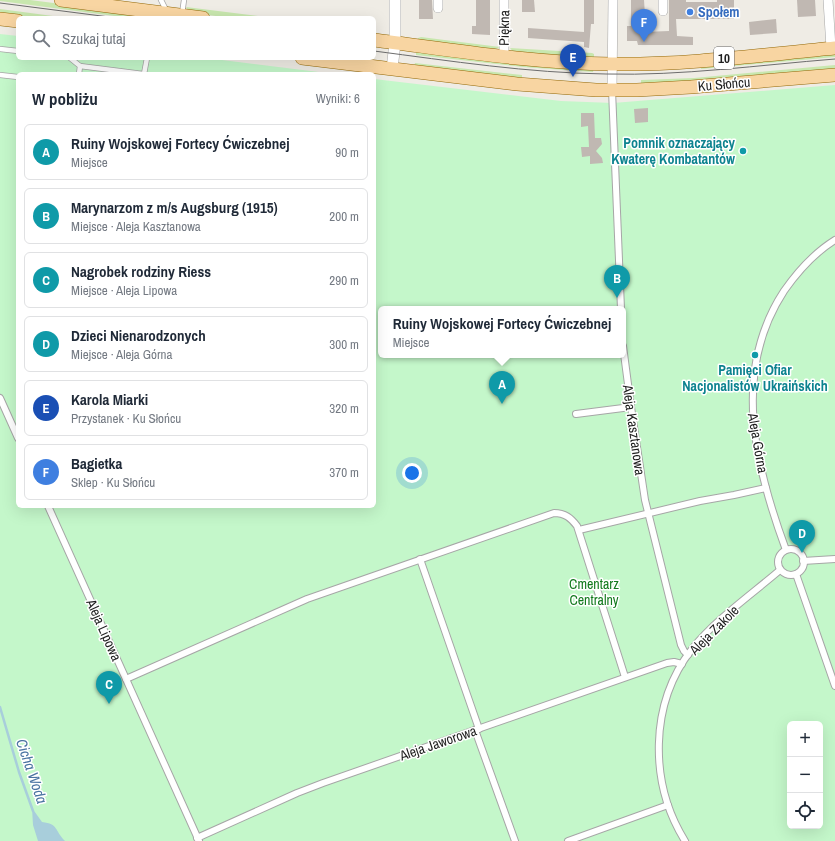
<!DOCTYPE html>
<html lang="pl">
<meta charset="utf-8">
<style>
body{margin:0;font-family:"Archivo Narrow",sans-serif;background:#f2f2f3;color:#1f2937}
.controls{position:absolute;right:12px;bottom:12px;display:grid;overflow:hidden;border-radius:6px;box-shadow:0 4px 16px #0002}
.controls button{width:36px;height:36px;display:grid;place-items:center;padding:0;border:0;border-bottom:1px solid #e0e1e3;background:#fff;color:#1f2937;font:20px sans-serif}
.you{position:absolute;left:412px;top:473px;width:14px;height:14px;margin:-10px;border:3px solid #fff;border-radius:50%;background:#1a73e8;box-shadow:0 0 0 6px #1a73e833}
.badge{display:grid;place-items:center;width:26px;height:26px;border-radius:50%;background:#c40e09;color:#fff;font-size:13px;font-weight:700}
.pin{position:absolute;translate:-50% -33px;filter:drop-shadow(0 1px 2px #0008)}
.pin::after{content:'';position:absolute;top:21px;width:14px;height:12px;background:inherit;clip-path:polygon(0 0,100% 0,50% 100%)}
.popup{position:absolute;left:378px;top:306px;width:248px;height:52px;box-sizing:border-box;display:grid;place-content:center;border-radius:6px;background:#fff;filter:drop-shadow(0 1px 3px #0005);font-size:13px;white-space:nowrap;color:#747a83}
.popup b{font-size:15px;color:#1f2937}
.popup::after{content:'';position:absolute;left:50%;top:100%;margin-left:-8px;border:8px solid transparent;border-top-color:#fff}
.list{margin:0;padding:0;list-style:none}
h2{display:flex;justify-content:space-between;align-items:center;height:52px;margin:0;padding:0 16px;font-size:17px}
h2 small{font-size:13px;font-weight:400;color:#747a83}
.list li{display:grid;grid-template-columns:26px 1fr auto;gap:12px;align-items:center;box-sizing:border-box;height:56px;margin:0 8px 8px;padding:0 8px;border:1px solid #e0e1e3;border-radius:6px}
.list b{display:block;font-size:15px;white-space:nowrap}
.list p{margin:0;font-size:13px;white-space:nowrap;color:#747a83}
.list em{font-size:13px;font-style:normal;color:#747a83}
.icon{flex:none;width:22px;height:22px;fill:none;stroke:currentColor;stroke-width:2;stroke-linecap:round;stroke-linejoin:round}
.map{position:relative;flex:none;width:835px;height:841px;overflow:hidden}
.search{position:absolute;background:#fff;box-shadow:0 4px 16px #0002;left:16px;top:16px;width:360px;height:44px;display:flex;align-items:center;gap:10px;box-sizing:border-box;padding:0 14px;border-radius:6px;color:#747a83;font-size:15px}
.panel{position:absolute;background:#fff;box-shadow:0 4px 16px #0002;left:16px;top:72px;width:360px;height:436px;border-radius:6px}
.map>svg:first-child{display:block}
</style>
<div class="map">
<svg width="835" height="841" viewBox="0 0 835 841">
<rect width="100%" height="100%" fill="#efece5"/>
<g fill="#c8e7ae">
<polygon points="0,0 30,0 171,18 130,18 0,1"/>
<polygon points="186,7 273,18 233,18 190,13"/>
<polygon points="0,9 68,18 30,18 0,14"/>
<polygon points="421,37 500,47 493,50 417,42 418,38"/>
<polygon points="510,48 592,53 594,54 594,59 514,53"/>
<polygon points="416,50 594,67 593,72 523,67 416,55"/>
<polygon points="835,52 835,57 701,69 700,64"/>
<polygon points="415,63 522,75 522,80 414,67"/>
<polygon points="835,65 835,70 641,85 641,80 694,78"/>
</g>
<path fill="#c4f7ca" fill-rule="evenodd" d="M0,34L18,36V58H206L335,74H18V506H374V79L561,101L613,103L835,85V841H0ZM381,309H623V355H381ZM790,724H820V826H790Z"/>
<path fill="#a8cedb" d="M32,808L42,822C59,824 54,830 65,841H38L33,825Z"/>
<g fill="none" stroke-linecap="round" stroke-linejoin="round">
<polyline stroke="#a8cedb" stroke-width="2.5" points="0,707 19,772 33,811"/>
</g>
<g fill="#c0b8b2">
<polygon points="419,0 432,0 433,19 419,19"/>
<polygon points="476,0 490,0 490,35 472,34 472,26 476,26"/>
<polygon points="522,0 534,0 535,12 522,12"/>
<polygon points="584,0 594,0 594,24 591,24 589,48 584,47 584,42 528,38 528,28 584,32"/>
<polygon points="631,0 644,0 645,15 644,15 644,32 669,31 669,0 686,0 686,2 717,2 717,0 734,0 734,19 676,19 677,36 693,37 693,45 638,45 637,41 627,41 627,26 631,26"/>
<polygon points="797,0 815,0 816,16 798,17"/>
<polygon points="776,19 777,33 750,35 749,22"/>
<polygon points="648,108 648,122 635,123 634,109"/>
<polygon points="581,113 594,113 595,138 601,138 602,144 596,151 602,158 603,163 590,164 590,156 582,157 581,147 589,147 588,126 581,127"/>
</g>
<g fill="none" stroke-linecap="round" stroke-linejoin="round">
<g stroke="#a6a6a6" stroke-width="6">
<g id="service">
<polyline points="161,0 166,10"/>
<polyline points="182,14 184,0"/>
<polyline points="0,49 18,51"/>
<polyline points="70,58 80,66 79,74"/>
<polyline points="80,66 143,74"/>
<polyline points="144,74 147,58"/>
<polyline points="0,75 18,77"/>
</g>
</g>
<g stroke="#a6a6a6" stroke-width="8">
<g id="pedestrian">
<polyline points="612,90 621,309"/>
<polyline points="623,346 631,407 645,500 681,645 684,651 688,655"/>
<polyline points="0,398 18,438"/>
<polyline points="576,414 631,407"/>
<polyline points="48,506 199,841"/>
<polyline points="579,530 700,501 734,495 766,488"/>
<circle cx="791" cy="562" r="13"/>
<path d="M786,550C755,466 731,372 784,291C798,271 814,253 835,240"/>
<polyline points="420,559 479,729"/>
<polyline points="803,561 835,559"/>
<polyline points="796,574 835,686"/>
<path d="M126,679L307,599L554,513C565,513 571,518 577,526L625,677"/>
<polyline points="475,730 515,841"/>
<polyline points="197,838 297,793 323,783 667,663 674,662 682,664"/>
<polyline points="568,841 668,805"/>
<path d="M685,841C649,783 649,704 692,649C715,620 752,594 780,570"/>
</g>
</g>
<g stroke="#a6a6a6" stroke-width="10">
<g id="minor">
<polyline points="438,0 438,8"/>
<polyline points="663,0 663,11"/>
<polyline points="828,0 831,48"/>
<polyline points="504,57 504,0"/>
<polyline points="612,90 613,0"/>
</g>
</g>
<g stroke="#a6a6a6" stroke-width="12">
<polyline id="tertiary" points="392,69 395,43 395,0"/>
</g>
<g stroke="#936807" stroke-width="14">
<g id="primary">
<polyline points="61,0 203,18"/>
<polyline points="0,19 18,21"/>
<path d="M374,40C453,50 532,63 612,64C686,65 761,55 835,48"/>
<polyline points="302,58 517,84 596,90 637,90 691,87 835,75"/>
</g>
</g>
<use href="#service" stroke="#fff" stroke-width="4.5"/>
<use href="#pedestrian" stroke="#fff" stroke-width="6"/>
<use href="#minor" stroke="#fff" stroke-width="9"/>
<use href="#tertiary" stroke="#fff" stroke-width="11"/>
<use href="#primary" stroke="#f8d5a2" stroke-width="13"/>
<g stroke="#6d6d6d" stroke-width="1">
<polyline points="0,3 117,18"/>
<path d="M374,51C451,61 528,73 606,74C682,76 759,65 835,59"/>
</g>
</g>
<circle fill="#3f7fe0" stroke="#fff" stroke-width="1.5" cx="690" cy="12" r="4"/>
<g fill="#0f9aa8" stroke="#fff" stroke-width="1.5">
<circle cx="743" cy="151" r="4"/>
<circle cx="755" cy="355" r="4"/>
</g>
<g text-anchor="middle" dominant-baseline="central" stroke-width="3" stroke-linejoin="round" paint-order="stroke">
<rect fill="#fff" stroke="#626262" stroke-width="1" x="714" y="47" width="20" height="22" rx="3"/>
<g font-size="13" font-weight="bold" fill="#1f1f1f">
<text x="724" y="58">10</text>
</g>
<g font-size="14" font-weight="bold" fill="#366cbe" stroke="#fff" text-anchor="start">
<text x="698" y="12">Społem</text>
</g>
<g font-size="14" fill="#1f1f1f" stroke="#fff">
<text transform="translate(504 28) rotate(-89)">Piękna</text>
<text transform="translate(724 84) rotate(-5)">Ku Słońcu</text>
<text transform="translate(634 430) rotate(82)">Aleja Kasztanowa</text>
<text transform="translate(758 443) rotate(80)">Aleja Górna</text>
<text transform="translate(104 630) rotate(66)">Aleja Lipowa</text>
<text transform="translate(714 630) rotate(-45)">Aleja Zakole</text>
<text transform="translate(438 743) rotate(-19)">Aleja Jaworowa</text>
</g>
<g font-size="14" font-weight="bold" fill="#0d838f" stroke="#fff" text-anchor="end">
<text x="735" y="143">Pomnik oznaczający<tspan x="735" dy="16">Kwaterę Kombatantów</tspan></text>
<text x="755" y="370" text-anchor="middle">Pamięci Ofiar<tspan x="755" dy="16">Nacjonalistów Ukraińskich</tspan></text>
</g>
<g font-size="14" fill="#11791c" stroke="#fff">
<text x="594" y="584">Cmentarz<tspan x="594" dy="16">Centralny</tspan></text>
</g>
<g font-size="15" font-style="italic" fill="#4c75a2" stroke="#fff">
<text transform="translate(32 771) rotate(71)">Cicha Woda</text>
</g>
</g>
</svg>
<div class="controls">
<button>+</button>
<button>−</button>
<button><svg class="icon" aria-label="locate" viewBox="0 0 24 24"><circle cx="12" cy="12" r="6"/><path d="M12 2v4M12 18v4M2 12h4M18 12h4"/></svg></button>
</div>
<div class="you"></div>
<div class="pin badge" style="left:502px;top:404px;background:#0f9aa8">A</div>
<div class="popup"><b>Ruiny Wojskowej Fortecy Ćwiczebnej</b>Miejsce</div>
<div class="pin badge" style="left:617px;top:298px;background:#0f9aa8">B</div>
<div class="pin badge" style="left:109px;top:704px;background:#0f9aa8">C</div>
<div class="pin badge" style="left:802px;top:553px;background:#0f9aa8">D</div>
<div class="pin badge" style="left:573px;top:77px;background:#1a4fb4">E</div>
<div class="pin badge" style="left:644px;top:42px;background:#3f7fe0">F</div>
<div class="search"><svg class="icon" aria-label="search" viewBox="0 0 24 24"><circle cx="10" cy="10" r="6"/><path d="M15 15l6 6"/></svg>Szukaj tutaj</div>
<section class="panel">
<h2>W pobliżu<small>Wyniki: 6</small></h2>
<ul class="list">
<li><span class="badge" style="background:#0f9aa8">A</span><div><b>Ruiny Wojskowej Fortecy Ćwiczebnej</b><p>Miejsce</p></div><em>90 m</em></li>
<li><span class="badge" style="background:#0f9aa8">B</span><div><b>Marynarzom z m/s Augsburg (1915)</b><p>Miejsce · Aleja Kasztanowa</p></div><em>200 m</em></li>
<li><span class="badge" style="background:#0f9aa8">C</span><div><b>Nagrobek rodziny Riess</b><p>Miejsce · Aleja Lipowa</p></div><em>290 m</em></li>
<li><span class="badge" style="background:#0f9aa8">D</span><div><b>Dzieci Nienarodzonych</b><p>Miejsce · Aleja Górna</p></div><em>300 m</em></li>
<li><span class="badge" style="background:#1a4fb4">E</span><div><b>Karola Miarki</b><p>Przystanek · Ku Słońcu</p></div><em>320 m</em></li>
<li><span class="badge" style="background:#3f7fe0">F</span><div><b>Bagietka</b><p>Sklep · Ku Słońcu</p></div><em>370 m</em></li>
</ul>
</section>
</div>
